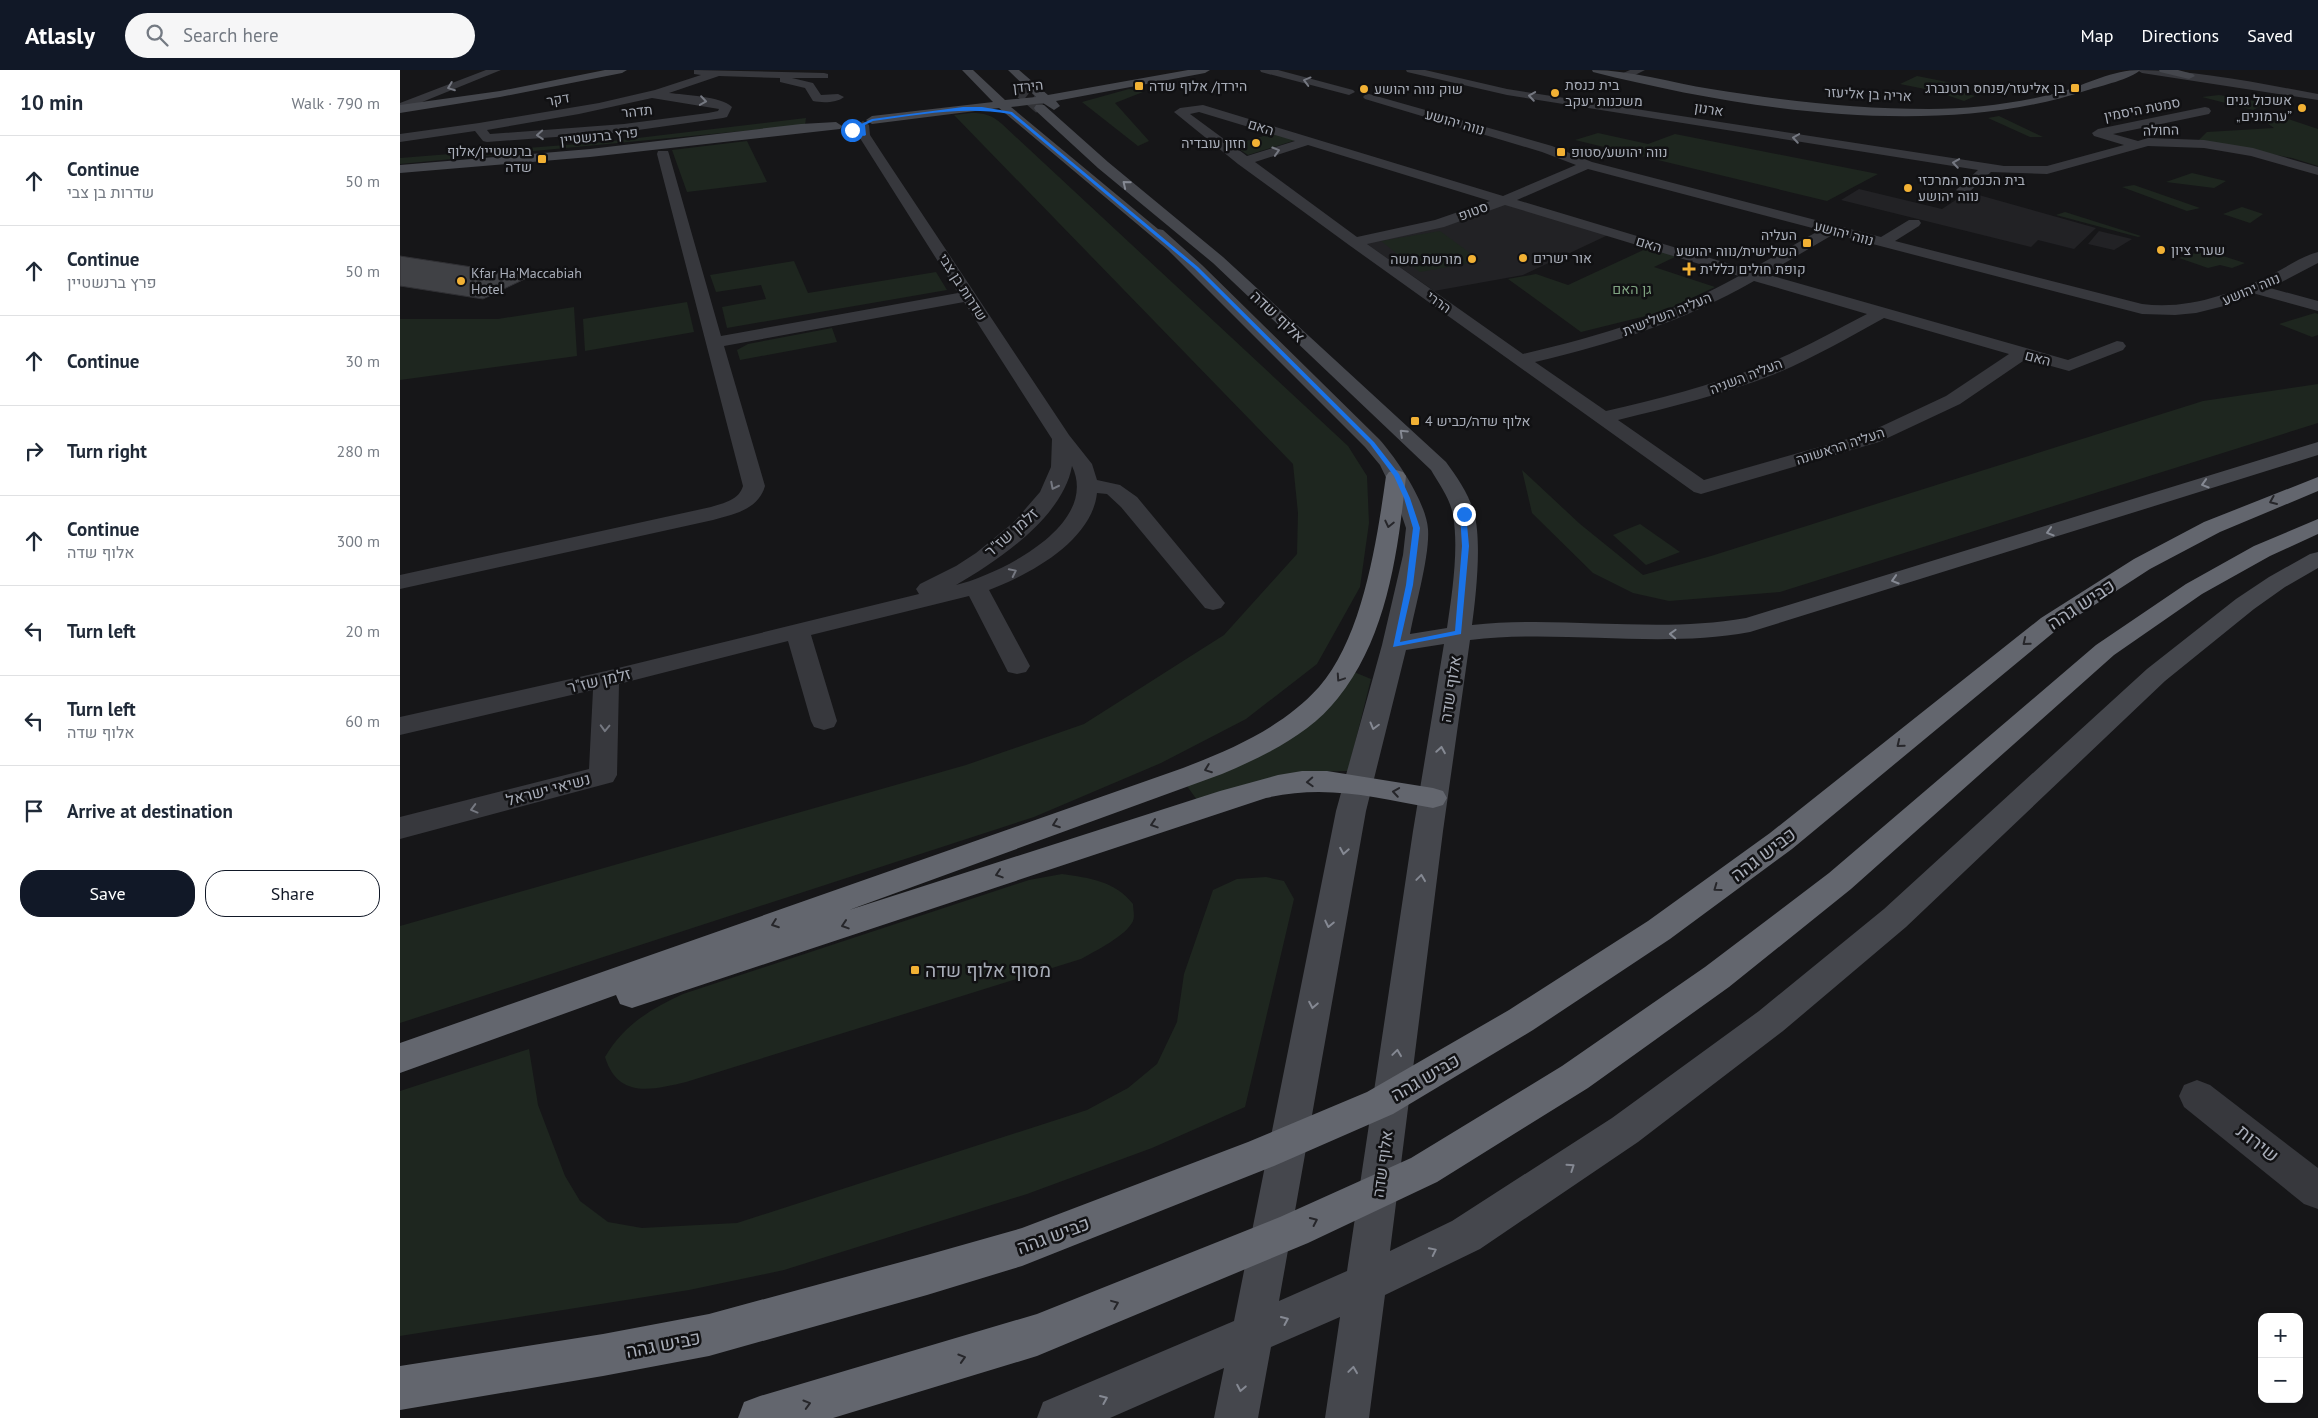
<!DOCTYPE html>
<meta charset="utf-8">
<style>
body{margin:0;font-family:"PT Sans",Heebo,sans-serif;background:#f6f6f7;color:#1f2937}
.controls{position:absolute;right:15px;bottom:15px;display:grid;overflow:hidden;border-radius:10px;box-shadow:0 2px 8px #0003}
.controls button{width:45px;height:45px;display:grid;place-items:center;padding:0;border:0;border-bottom:1px solid #e0e1e3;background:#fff;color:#1f2937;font:25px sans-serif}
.stop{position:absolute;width:15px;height:15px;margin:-11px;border:4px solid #1a73e8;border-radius:50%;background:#fff}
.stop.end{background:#1a73e8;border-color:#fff;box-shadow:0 1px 5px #0008}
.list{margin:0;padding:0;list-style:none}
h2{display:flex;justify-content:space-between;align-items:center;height:65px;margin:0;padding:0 20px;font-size:21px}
h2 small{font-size:16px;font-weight:400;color:#747a83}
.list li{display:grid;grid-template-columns:32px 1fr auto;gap:15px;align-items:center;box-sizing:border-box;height:90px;padding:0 20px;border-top:1px solid #e0e1e3}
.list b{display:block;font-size:19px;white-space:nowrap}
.list p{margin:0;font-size:16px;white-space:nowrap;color:#747a83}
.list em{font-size:16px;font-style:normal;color:#747a83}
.actions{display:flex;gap:10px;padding:15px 20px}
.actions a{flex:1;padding:11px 0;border:1px solid #111827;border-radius:20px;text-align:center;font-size:18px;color:#111827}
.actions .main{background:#111827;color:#fff}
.icon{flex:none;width:28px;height:28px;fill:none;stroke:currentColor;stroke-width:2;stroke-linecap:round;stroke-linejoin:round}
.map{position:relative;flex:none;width:1918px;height:1348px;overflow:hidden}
header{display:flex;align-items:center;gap:30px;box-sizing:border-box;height:70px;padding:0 25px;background:#111827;color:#fff}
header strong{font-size:24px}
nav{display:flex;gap:28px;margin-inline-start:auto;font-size:18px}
.search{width:350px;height:45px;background:#f6f6f7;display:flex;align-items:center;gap:12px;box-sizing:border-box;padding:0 18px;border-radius:28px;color:#747a83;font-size:19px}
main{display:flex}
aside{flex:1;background:#fff}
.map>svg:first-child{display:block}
</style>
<header>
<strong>Atlasly</strong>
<div class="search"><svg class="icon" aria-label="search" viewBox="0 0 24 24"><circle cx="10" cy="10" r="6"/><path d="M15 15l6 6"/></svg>Search here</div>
<nav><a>Map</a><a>Directions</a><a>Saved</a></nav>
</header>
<main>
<aside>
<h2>10 min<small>Walk · 790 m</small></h2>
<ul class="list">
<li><svg class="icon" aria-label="ahead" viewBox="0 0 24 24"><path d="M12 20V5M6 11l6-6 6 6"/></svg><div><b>Continue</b><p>שדרות בן צבי</p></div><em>50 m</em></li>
<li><svg class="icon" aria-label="ahead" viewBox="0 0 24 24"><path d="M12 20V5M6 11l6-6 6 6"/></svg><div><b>Continue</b><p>פרץ ברנשטיין</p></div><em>50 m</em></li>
<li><svg class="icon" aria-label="ahead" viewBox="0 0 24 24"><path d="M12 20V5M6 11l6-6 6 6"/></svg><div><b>Continue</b></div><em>30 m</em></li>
<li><svg class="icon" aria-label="right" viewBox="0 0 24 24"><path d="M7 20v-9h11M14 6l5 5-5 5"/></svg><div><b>Turn right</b></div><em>280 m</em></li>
<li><svg class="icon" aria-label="ahead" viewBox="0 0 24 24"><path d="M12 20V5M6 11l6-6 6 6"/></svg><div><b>Continue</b><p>אלוף שדה</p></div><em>300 m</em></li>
<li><svg class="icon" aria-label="left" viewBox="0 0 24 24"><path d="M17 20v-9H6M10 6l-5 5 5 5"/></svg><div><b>Turn left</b></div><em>20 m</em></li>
<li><svg class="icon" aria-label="left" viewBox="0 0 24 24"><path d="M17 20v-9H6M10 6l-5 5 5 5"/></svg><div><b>Turn left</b><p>אלוף שדה</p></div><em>60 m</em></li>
<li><svg class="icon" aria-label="arrive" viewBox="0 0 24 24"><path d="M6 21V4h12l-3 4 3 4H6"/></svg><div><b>Arrive at destination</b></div></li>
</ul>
<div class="actions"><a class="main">Save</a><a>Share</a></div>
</aside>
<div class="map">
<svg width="1918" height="1348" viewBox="0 0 1918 1348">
<rect width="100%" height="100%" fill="#161618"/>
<g fill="#222225">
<polygon points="1459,119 1542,139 1568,122 1696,158 1674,179 1638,170 1631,177 1441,130"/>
<polygon points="1106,134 1208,165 1123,205 1034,221 964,172"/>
<polygon points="1699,161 1732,169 1714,180 1688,174"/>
</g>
<g fill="#1e261f">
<polygon points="1517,6 1562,15 1558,21 1575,26 1564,31 1535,21 1500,14"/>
<polygon points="729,19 743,22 715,33 749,71 738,76 682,32"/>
<polygon points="1819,25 1867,33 1853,40 1802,27"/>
<path d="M571,43C584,43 592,45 602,54L948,376L967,406L969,453L960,517L917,594L846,649L761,693L634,747L0,953V856L566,695L684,654L824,565L897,484L898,443L893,394L554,45Z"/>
<polygon points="1599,46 1643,67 1630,67 1588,48"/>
<polygon points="1882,47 1918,59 1918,96 1892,88 1799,70 1807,62 1874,58 1860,48"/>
<polygon points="406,48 405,55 0,94 0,88 204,72"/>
<polygon points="874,63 896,70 848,85 833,75"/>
<polygon points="1198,63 1248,74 1275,64 1478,104 1427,131 1175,70"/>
<polygon points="347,71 367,112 287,122 272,80"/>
<polygon points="1792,103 1826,111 1814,118 1766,112"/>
<polygon points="1734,115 1800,138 1787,141 1722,117"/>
<polygon points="1842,137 1863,144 1850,153 1823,144"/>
<polygon points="1665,142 1741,166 1738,167 1656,145"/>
<polygon points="1040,161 1081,191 1020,202 981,171"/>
<polygon points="1252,176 1279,185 1254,197 1315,217 1262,242 1181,262 1108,209 1136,204 1168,215"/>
<polygon points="1810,182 1845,193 1832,198 1820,195 1808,198 1779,188 1789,184"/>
<polygon points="394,191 408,223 536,202 547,220 327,258 322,237 366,229 361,215 316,222 310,205"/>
<polygon points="287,232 294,262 185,281 183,249"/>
<polygon points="174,237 177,286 0,310 0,249 98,249"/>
<polygon points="1915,243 1918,244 1918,265 1912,267 1879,254"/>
<polygon points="432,258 437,272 340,290 337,280 348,274"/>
<polygon points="1918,314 1918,353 1380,522 1269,531 1233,523 1193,503 1132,443 1122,400 1180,454 1243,505 1311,486 1803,331"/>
<polygon points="1240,454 1280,482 1246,495 1213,465"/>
<polygon points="954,602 971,609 948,701 899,702 797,730 787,716"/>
<path d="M662,804C690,808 715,811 733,834C733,839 735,846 733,851C726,866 695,881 681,889L286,1012C252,1020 218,1029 205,987C223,956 250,939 283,924L629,810Z"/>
<polygon points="866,807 884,811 894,829 845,1037 752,1078 627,1124 384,1200 289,1220 0,1266 0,1021 129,979 138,1035 165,1106 180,1131 208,1152 242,1158 337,1153 687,1040 728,1018 757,994 777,952 784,904 813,820 837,809"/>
</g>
<polygon fill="#404145" stroke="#303034" points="0,186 131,206 83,229 0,216"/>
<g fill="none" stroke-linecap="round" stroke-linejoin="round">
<polyline stroke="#333438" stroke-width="12" stroke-dasharray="12 6" stroke-linecap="butt" points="617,19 640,38"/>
<g fill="#37383d" fill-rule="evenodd">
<polygon points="86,0 101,0 0,41 0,33"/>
<path d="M294,0L424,3L428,4V8H392L413,13L421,25L438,24L444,27C437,33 422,33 413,31L405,18L380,12V8L319,6L269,23C284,25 321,26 332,37L327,47L323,48L224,62L87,72L83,71L75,61L0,72V64L79,53L199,33L255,20L301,5L294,4ZM252,28L319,39L318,41L308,43L224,54L90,64L87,60L179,44Z"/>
<polygon points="860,0 878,0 953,20 955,22 949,25 861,2"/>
<polygon points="1006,0 1025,0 1107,19 1604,96 1647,96 1724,75 1694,66 1692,63 1698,59 1805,37 1809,38 1811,41 1809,44 1713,64 1738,71 1748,68 1804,70 1853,78 1918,97 1918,105 1851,86 1804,78 1748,76 1647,104 1591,102 1568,123 1563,124 1556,120 1578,100 1107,25 1007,2"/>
<polygon points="1230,0 1245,0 1229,8 1221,8 1221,4"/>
<path d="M1737,0C1797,0 1858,13 1918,24V30L1742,3Z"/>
<path d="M969,24L1152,76L1192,92L1481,167L1509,150H1519L1521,153L1519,156L1495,171L1742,234C1788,240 1831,224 1873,204C1887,197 1902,186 1918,182V193L1870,218L1918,231V241L1856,224L1824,236L1796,243L1775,245L1742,244L1434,164L1366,204L1668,290L1717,271L1723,272L1726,276L1723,280L1669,301L1626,289L1560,334L1479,372L1301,424L1294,422L949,175L838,94L774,42L780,38L803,35L1103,126L1176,95L1142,82L965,29L963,27L965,25ZM799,42L895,71L847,86L790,44ZM908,75L1090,131L1035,150L957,167L855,92ZM1188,99L1420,160L1350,200L1117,130ZM1105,135L1339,206C1269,245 1201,266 1123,284L967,174L1044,157ZM1354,211L1467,244C1432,262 1398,282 1361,296C1310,316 1258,329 1206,341L1135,292C1215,273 1282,252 1354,211ZM1484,248L1609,284L1546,326L1465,364L1304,410L1218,350C1271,337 1324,324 1375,304C1413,288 1448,268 1484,248Z"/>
<path d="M463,51L469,55L470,65L485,88L669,365L692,394L697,410L720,415L737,427L825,533L821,538L813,540L805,538L721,437L707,424L697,423C692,471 629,505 589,520L630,596L626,602L617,604L608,602L569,526L411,565L437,651L434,657L424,660L414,657L411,651L388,571L219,614L217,705L213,712L0,769V747L189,699L193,620L0,665V647L206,601L519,524L516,519L520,514L556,496L576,483L614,452L640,422L651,397L652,369L564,232L324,276L365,416C358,440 334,444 313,450L0,519V505L311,437C324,433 339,430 343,416L257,84L258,81H268L269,84L321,266L558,223L458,65L457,55ZM672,396C700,455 600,504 556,515C598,491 663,447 672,396Z"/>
<polygon points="1797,1010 1810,1015 1918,1098 1918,1139 1904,1134 1784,1037 1779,1026 1784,1015"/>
</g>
<g fill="#45474d" fill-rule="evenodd">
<polygon points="205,0 227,0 222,3 100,27 0,43 0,35 100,21"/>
<path d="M562,0H573L605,30L636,27L608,0H619L648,25L788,0H810L805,3L656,31L660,36L654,40L643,33L611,37L758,159L763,160L802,195L979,369C997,389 1026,432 1028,459C1030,485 1015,537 1010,564L1047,558C1052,524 1059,479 1053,445C1050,428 1039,414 1031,400L813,193L698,98L636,41L634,38L636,35H644L708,92L823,187L1046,392C1057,407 1069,424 1074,443C1082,470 1076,526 1072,555C1163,545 1255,564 1346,548L1918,372V385L1350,562C1257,579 1163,559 1070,570L1043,761L990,1181L1052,1151L1212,1048L1359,941L1484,839L1747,599L1836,529L1869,507L1910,484L1918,482V498L1885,517L1854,539L1765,611L1506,857L1383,961L1238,1072L1080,1179L985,1225L969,1348H925L940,1247L871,1277L858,1348H814L824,1298L710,1348H637L643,1332L834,1251L936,741L982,575L1003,485L1006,458L996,428L980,395L965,377L768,180L599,38L472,54L466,50L472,46L593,32ZM1044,574L1013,761L947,1201L879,1231L966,741L1006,580Z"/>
<path d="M1192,0C1232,0 1271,13 1311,19C1384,31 1456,39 1529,39C1573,39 1619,33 1661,22C1687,14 1713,0 1740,0C1732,9 1700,16 1688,20C1538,70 1344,40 1193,2Z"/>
<polygon points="1759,0 1778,0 1793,4 1795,6 1789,9 1760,2"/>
<polygon points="436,52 442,56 440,59 190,87 0,103 0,95 190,79 401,54"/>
</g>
<g fill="#63666e" fill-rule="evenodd">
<path d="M996,400L1003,402L1006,406C998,482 987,567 938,628C909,665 864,686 822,704L449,840L820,721L878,705L902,701H927L1033,718L1043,721L1047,728L1043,735L1033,738C974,727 925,714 866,728L232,938L220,934L216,925L0,1003V973L783,698C832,679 883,657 919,617C963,567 977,470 986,406L989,402Z"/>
<polygon points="1918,407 1918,421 1820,462 1750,499 1659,558 1392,779 1270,869 1133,960 993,1044 874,1096 622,1196 527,1225 309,1286 203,1306 0,1340 0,1296 203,1264 309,1244 527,1185 622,1158 848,1072 967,1022 1109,940 1248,851 1370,763 1641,548 1734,489 1804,452"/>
<polygon points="1918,449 1918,464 1870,486 1802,524 1714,585 1451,819 1329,917 1188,1018 1037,1112 908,1173 637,1286 433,1348 338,1348 344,1332 360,1326 637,1244 880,1147 1011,1088 1162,996 1305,897 1429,803 1696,575 1786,514 1854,476"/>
</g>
</g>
<defs><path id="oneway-chevron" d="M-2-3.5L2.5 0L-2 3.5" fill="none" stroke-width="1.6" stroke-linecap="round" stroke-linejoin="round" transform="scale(1.25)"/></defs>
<g stroke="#757881">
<use href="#oneway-chevron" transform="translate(907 11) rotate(-165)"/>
<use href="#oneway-chevron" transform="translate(51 17) rotate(159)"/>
<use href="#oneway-chevron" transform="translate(1132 26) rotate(-171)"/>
<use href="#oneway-chevron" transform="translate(303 31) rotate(8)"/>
<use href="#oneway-chevron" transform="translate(140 65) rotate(176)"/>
<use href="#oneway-chevron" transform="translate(1396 68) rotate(-171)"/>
<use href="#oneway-chevron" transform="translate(876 81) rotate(-17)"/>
<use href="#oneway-chevron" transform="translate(1556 93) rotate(-171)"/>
<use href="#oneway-chevron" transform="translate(654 416) rotate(117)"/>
<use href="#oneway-chevron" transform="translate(613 502) rotate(-26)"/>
<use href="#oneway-chevron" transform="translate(205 658) rotate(92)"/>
<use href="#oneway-chevron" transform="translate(74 739) rotate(165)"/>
</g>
<g stroke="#858993">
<use href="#oneway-chevron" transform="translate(726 114) rotate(-141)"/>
<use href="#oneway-chevron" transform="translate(1003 363) rotate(-137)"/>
<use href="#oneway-chevron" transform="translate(1805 414) rotate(163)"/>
<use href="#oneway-chevron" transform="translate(1650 462) rotate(163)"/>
<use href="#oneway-chevron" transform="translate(1495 510) rotate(163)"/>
<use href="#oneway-chevron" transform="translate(1273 564) rotate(-178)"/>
<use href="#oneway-chevron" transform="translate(974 656) rotate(105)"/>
<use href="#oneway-chevron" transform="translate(1041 680) rotate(-81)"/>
<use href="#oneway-chevron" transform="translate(944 781) rotate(100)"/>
<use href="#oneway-chevron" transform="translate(1021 808) rotate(-82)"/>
<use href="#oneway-chevron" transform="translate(929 854) rotate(102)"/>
<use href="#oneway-chevron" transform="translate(913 935) rotate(101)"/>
<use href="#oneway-chevron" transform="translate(997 983) rotate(-82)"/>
<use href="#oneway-chevron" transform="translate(1171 1097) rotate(-34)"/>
<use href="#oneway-chevron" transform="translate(1033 1181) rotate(-26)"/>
<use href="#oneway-chevron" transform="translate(885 1250) rotate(-24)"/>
<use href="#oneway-chevron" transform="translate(953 1300) rotate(-82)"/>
<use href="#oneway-chevron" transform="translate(841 1318) rotate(101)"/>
<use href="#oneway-chevron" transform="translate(704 1329) rotate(-23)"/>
</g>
<g stroke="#26262a">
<use href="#oneway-chevron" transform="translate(1873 431) rotate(157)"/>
<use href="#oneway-chevron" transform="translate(989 454) rotate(103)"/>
<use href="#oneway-chevron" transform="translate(1626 572) rotate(141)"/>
<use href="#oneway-chevron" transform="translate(940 608) rotate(124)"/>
<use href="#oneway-chevron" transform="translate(1500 674) rotate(141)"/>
<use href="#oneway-chevron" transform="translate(808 699) rotate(159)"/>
<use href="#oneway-chevron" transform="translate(910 712) rotate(177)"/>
<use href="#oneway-chevron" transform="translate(996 722) rotate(-171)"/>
<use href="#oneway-chevron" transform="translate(656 754) rotate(160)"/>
<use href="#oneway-chevron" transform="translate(754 754) rotate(162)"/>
<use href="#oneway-chevron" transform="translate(599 804) rotate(162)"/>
<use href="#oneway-chevron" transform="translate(1317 818) rotate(144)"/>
<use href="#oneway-chevron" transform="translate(375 854) rotate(160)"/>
<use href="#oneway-chevron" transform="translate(445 855) rotate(162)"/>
<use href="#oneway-chevron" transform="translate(914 1151) rotate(-25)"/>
<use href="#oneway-chevron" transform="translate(715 1234) rotate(-22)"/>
<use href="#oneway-chevron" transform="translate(562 1288) rotate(-17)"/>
<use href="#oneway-chevron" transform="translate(407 1334) rotate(-16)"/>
</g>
<path fill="#1a73e8" d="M563,37H582L612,42L798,197L974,372L999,404L1010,428L1020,458L1013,515L1000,572L1055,561L1062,476L1060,444L1066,443L1069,476L1061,564L993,577L1006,515L1013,458L1004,428L994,406L970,374L794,198L610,44C562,36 520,45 473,51L465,55L466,65L464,66L450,60L462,63L461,54L472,49Z"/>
<g fill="#f2b134" stroke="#111113" stroke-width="2">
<rect x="734" y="11" width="10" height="10" rx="2.5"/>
<rect x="1670" y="13" width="10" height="10" rx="2.5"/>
<circle cx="964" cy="19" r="5"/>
<circle cx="1155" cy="23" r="5"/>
<circle cx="1902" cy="38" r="5"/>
<circle cx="856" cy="73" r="5"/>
<rect x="1156" y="77" width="10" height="10" rx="2.5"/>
<rect x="137" y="84" width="10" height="10" rx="2.5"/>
<circle cx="1508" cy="118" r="5"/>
<rect x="1402" y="168" width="10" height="10" rx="2.5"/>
<circle cx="1761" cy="180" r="5"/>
<circle cx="1123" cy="188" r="5"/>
<circle cx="1072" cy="189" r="5"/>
<path d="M1286.5 191.5h5v5h5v5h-5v5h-5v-5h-5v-5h5z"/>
<circle cx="61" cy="211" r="5"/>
<rect x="1010" y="346" width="10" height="10" rx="2.5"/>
<rect x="510" y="895" width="10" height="10" rx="2.5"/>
</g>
<g text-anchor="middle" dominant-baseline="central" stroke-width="5" stroke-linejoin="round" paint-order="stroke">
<g font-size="14" fill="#a8adb8" stroke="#111113" text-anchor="start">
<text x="1165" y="15">בית כנסת<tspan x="1165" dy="16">משכנות יעקב</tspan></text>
<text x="749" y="16">הירדן/ אלוף שדה</text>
<text x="1665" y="18" text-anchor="end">בן אליעזר/פנחס רוטנברג</text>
<text x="974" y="19">שוק נווה יהושע</text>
<text x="1892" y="30" text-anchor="end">אשכול גנים<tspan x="1892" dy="16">„ערמונים”</tspan></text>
<text x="846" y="73" text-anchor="end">חזון עובדיה</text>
<text x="132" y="81" text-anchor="end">ברנשטיין/אלוף<tspan x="132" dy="16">שדה</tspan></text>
<text x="1171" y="82">נווה יהושע/סטופ</text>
<text x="1518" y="110">בית הכנסת המרכזי<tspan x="1518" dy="16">נווה יהושע</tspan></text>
<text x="1397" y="165" text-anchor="end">העליה<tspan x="1397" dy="16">השלישית/נווה יהושע</tspan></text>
<text x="1771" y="180">שערי ציון</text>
<text x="1133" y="188">אור ישרים</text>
<text x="1062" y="189" text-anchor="end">מורשת משה</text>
<text x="1300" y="199">קופת חולים כללית</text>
<text x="71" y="203">Kfar Ha'Maccabiah<tspan x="71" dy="16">Hotel</tspan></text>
<text x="1025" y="351">אלוף שדה/כביש 4</text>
</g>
<g font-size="14" fill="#a8adb8" stroke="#111113">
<text transform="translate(628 16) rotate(-6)">הירדן</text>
<text transform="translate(1468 24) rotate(3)">אריה בן אליעזר</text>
<text transform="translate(158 29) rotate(-10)">דקר</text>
<text transform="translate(1309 39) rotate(9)">ארנון</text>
<text transform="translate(1742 39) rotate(-11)">סמטת היסמין</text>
<text transform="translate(237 41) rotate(-6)">תדהר</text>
<text transform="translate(1055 52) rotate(16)">נווה יהושע</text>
<text transform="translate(861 57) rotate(17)">האם</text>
<text transform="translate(1761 60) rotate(-2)">החולה</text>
<text transform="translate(199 66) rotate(-6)">פרץ ברנשטיין</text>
<text transform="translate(1073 141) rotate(-20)">סטופ</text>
<text transform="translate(1444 163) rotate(15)">נווה יהושע</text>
<text transform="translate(1249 174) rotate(17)">האם</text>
<text transform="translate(563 217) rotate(57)">שדרות בן צבי</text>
<text transform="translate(1851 219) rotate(-23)">נווה יהושע</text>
<text transform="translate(1039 232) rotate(35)">הררי</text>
<text transform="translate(1267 244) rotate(-22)">העליה השלישית</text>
<text transform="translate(1638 288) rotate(15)">האם</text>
<text transform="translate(1346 306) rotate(-21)">העליה השניה</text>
<text transform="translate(1440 376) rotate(-18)">העליה הראשונה</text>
</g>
<g font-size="14" fill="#7fa381" stroke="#111113">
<text x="1232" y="219">גן האם</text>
</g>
<g font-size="16" fill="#a8adb8" stroke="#111113">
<text transform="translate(878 246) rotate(43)">אלוף שדה</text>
<text transform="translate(611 462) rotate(-41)">זלמן שז"ר</text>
<text transform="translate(199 610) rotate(-13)">זלמן שז"ר</text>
<text transform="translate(1050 619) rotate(-81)">אלוף שדה</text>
<text transform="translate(148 719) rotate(-15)">נשיאי ישראל</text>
<text transform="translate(982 1094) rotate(-82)">אלוף שדה</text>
</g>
<g font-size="19" fill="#a8adb8" stroke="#111113">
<text transform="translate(1681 534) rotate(-33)">כביש גהה</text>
<text transform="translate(1363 784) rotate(-37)">כביש גהה</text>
<text transform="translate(1025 1007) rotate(-30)">כביש גהה</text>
<text transform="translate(1858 1073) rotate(38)">שירות</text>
<text transform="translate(653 1165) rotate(-20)">כביש גהה</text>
<text transform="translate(263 1274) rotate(-11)">כביש גהה</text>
</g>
<g font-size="19" fill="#a8adb8" stroke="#111113" text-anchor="start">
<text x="525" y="900">מסוף אלוף שדה</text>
</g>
</g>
</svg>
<div class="controls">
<button>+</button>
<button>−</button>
</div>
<div class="stop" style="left:452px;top:60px"></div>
<div class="stop end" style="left:1064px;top:444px"></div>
</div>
</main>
